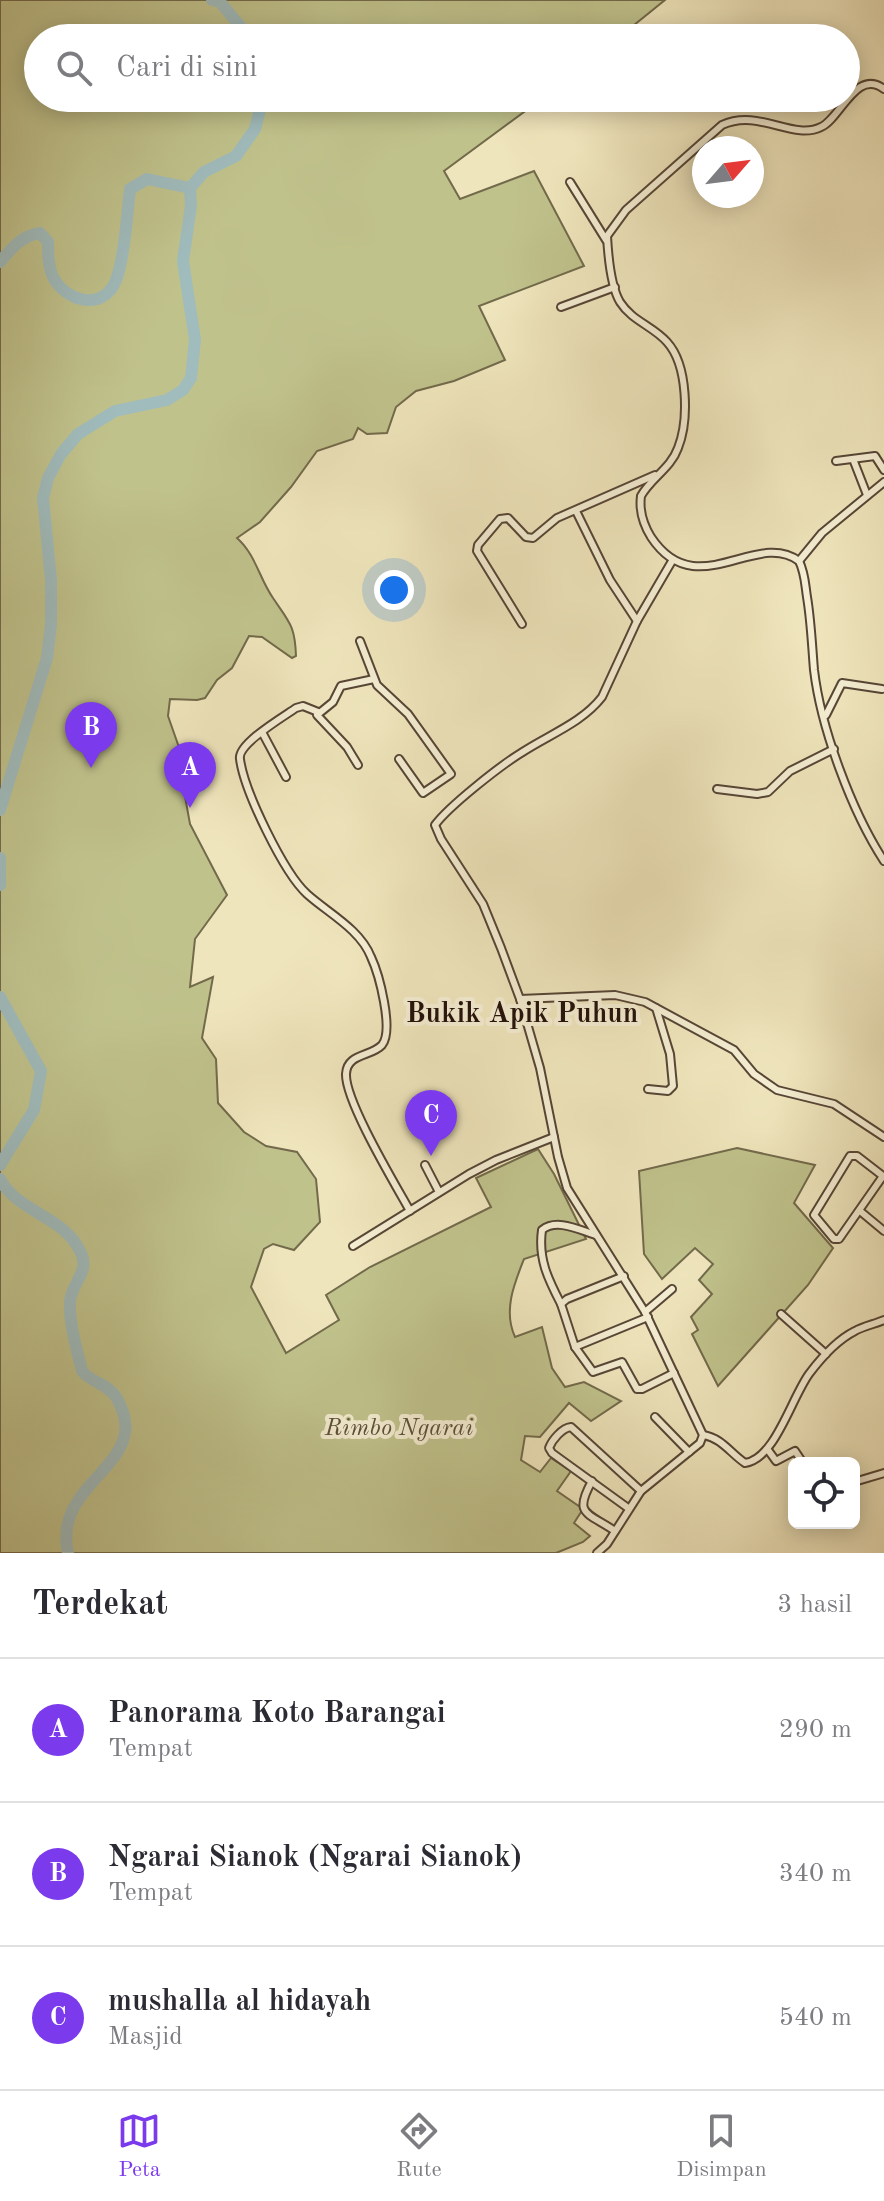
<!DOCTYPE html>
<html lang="id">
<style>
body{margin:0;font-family:"Old Standard TT",serif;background:#f2f2f3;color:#2b2b33}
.controls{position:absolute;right:24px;bottom:24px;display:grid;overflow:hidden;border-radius:12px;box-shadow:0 4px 20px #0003}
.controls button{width:72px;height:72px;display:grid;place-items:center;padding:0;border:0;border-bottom:2px solid #e1e1e2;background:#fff;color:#2b2b33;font:40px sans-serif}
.compass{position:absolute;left:692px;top:136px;width:72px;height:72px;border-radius:50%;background:#fff;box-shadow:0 4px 20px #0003;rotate:62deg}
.you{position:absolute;left:394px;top:590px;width:28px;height:28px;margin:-20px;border:6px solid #fff;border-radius:50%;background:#1a73e8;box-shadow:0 0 0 12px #1a73e833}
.badge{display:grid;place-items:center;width:52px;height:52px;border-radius:50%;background:#7c3aed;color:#fff;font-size:26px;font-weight:700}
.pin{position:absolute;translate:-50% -66px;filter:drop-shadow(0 2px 4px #0008)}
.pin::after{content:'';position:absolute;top:42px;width:28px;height:24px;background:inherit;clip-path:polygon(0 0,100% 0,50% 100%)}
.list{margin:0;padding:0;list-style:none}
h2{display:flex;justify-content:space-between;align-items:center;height:104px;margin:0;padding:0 32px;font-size:34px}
h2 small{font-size:26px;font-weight:400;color:#7c7c81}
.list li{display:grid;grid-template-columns:52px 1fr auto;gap:24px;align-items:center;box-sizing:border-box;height:144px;padding:0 32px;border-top:2px solid #e1e1e2}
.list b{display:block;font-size:30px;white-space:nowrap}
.list p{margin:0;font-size:26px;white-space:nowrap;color:#7c7c81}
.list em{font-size:26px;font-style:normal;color:#7c7c81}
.icon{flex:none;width:44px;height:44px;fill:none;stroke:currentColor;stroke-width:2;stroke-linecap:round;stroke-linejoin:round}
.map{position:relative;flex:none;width:884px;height:1553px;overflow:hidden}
.search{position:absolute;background:#fff;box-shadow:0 4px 20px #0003;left:24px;right:24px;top:24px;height:88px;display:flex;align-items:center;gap:20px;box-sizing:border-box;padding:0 28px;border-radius:44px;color:#7c7c81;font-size:30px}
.sheet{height:536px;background:#fff}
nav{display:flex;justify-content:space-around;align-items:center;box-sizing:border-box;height:112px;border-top:2px solid #e1e1e2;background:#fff;font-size:22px;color:#7c7c81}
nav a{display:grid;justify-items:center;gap:4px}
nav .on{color:#7c3aed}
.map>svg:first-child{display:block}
</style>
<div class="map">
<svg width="884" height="1553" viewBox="0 0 884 1553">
<rect width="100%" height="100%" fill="#efe5bc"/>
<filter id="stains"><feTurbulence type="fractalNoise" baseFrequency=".0025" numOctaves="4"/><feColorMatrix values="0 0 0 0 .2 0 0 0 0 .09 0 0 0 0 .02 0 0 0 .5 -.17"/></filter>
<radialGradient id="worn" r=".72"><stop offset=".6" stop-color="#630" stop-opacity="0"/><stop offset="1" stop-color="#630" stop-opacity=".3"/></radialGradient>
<g fill="#c0c28c" stroke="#726a4b" stroke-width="2">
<path d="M0,0H665L618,38H38V98H543L444,171L460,199L534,171L584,266L479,306L505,360L454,381L416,391L396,407L387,433L367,434L358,428L353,439L317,451L291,487L260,522L237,538C256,555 259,578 273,598C289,622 295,625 296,656L292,658L262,637L249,636L232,668L217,680L205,698L197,700L170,699L168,716L182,756V780L190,824L227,895L195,939L190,987L213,977L202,1038L216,1059L218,1103L244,1132L266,1146L297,1152L316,1179L320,1222L294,1250L273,1244L264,1249L251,1287L286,1353L339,1320L326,1295L370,1267L491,1207L476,1178L538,1149L554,1174L586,1239L524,1259C514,1284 503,1311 515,1337L542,1327L552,1368L565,1387L584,1382L621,1401L591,1421L569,1403L540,1437L525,1436L521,1460L540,1472L551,1458L571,1471L557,1491L583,1509L574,1523L590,1536L583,1542L556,1553H0Z"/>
<polygon points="737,1148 815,1165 794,1203 833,1248 808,1285 718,1386 692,1334 698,1330 691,1317 712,1294 699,1280 713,1264 695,1248 662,1279 644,1254 639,1171"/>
</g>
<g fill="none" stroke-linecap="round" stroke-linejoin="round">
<g stroke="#a0bcbd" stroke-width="12">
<polyline points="212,0 220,2 250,38"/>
<path d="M0,262C12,248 21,236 40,233L48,242C48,254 48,268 54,279C66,299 96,310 112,288C124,271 127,213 130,189L147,179L190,188"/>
<polyline points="0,810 47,658 51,624 51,580 43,498 48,478 61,454 78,434 115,411 167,400 183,390 191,378 195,340 183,261 191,206 190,188 204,172 236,156 255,129 263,98"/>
<polyline points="0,858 0,885"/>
<polyline points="0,997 41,1071 34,1110 0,1165"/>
<path d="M0,1179C15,1209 58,1216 76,1244C95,1272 72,1278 70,1302C69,1324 77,1350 82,1371C91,1383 107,1383 116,1397C157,1465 51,1479 68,1553"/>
</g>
<g stroke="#564636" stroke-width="10">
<g id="street">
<path d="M884,89C856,68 841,118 821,127C793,141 759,108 722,125L626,210L607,236C608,254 611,287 620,302C632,321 653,326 667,342C688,365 689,420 678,448C671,468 651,478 641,496C639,511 643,524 651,537C696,605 756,529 799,561C805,573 805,584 807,597C811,621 812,646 814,670C821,729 852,812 884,861"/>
<polyline points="570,182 606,240"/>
<polyline points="561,307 615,287"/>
<polyline points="853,459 867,495"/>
<polyline points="836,461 875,456 884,470"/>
<polyline points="576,511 610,580 637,621"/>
<polyline points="799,561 822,533 884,482"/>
<polyline points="522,624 477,551 478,545 500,519 508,518 526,537 533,538 557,518 655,475"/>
<polyline points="360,641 377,685 408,714 451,774 423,793 399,759"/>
<path d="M318,712L303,706L296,708C283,717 237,744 240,759C244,791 284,873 307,894C328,913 360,929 371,957C379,974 394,1030 382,1045C371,1057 347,1053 346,1074C345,1101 395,1184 410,1211"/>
<polyline points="826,715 842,683 882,689"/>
<polyline points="262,732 286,777"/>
<polyline points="358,765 347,747 317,715 333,702 341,686 374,679"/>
<polyline points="717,789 757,794 768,792 790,771 834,749"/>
<polyline points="520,999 615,995 645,1002 734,1050 754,1074 777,1090 834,1104 884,1137"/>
<polyline points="648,1089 668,1091 673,1086 670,1054 656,1008"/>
<polyline points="425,1165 439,1192"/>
<polyline points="883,1176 839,1239 834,1239 814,1215 850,1156 857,1156 883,1176 884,1177"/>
<polyline points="860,1211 884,1231"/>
<polyline points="353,1246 469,1174 496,1160 554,1137"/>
<polyline points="624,1276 567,1299 561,1304 575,1347 593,1372 622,1362 637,1389 642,1389 674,1373"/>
<path d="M561,1304C548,1279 538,1259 542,1230C557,1218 579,1230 596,1235"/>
<polyline points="645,1312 672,1289"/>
<polyline points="781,1314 826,1354"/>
<polyline points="575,1347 648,1317"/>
<polyline points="655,1417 689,1452"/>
<path d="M703,1435C722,1438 730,1453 745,1463C775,1459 791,1399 809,1374C821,1358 837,1340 855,1331C864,1326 875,1324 884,1320"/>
<polyline points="768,1450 776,1461 795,1451 803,1463"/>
<path d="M592,1481C573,1515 587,1512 615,1531"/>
<polyline points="854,1482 884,1473"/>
<path d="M628,1508L552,1453L549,1448C552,1440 562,1428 571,1427L641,1491"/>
<path d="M597,1553L607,1544L641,1491L700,1443L703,1435L645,1312L567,1188L558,1157L540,1068L520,999L501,948L483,904L441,839L435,825C449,806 500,766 521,753C548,735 582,723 602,697L637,621L672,561"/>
</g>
</g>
<use href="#street" stroke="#f5eed3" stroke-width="6"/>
</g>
<g text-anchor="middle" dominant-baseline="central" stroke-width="8" stroke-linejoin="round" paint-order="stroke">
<g font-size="24" font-style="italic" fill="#5a4f38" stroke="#f5eed3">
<text x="399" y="1429">Rimbo Ngarai</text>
</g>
<g font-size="28" font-weight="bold" fill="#23110a" stroke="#f5eed3">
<text x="522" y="1015">Bukik Apik Puhun</text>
</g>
</g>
<rect width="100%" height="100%" filter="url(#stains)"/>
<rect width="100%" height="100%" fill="url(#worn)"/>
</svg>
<div class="controls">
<button><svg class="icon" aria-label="locate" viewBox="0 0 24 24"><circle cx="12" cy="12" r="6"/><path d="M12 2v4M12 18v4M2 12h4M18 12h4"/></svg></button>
</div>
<svg class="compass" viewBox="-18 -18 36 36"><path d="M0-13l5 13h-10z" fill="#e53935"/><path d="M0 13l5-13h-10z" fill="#7c7c81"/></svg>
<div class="you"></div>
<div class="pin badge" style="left:190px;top:808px">A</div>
<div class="pin badge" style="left:91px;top:768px">B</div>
<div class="pin badge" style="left:431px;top:1156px">C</div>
<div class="search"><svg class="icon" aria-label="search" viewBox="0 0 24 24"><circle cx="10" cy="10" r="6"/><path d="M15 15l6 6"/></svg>Cari di sini</div>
</div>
<section class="sheet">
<h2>Terdekat<small>3 hasil</small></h2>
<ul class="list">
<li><span class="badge">A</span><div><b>Panorama Koto Barangai</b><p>Tempat</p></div><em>290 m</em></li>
<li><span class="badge">B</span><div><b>Ngarai Sianok (Ngarai Sianok)</b><p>Tempat</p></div><em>340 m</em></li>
<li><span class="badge">C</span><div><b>mushalla al hidayah</b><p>Masjid</p></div><em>540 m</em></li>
</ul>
</section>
<nav>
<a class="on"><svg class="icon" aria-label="map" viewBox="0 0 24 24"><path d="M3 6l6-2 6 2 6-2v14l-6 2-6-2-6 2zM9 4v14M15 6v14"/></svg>Peta</a>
<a><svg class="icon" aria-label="directions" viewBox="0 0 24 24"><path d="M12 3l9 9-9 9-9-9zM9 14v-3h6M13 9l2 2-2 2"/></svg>Rute</a>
<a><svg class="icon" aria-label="saved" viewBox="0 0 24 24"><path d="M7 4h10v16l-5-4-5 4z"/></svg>Disimpan</a>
</nav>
